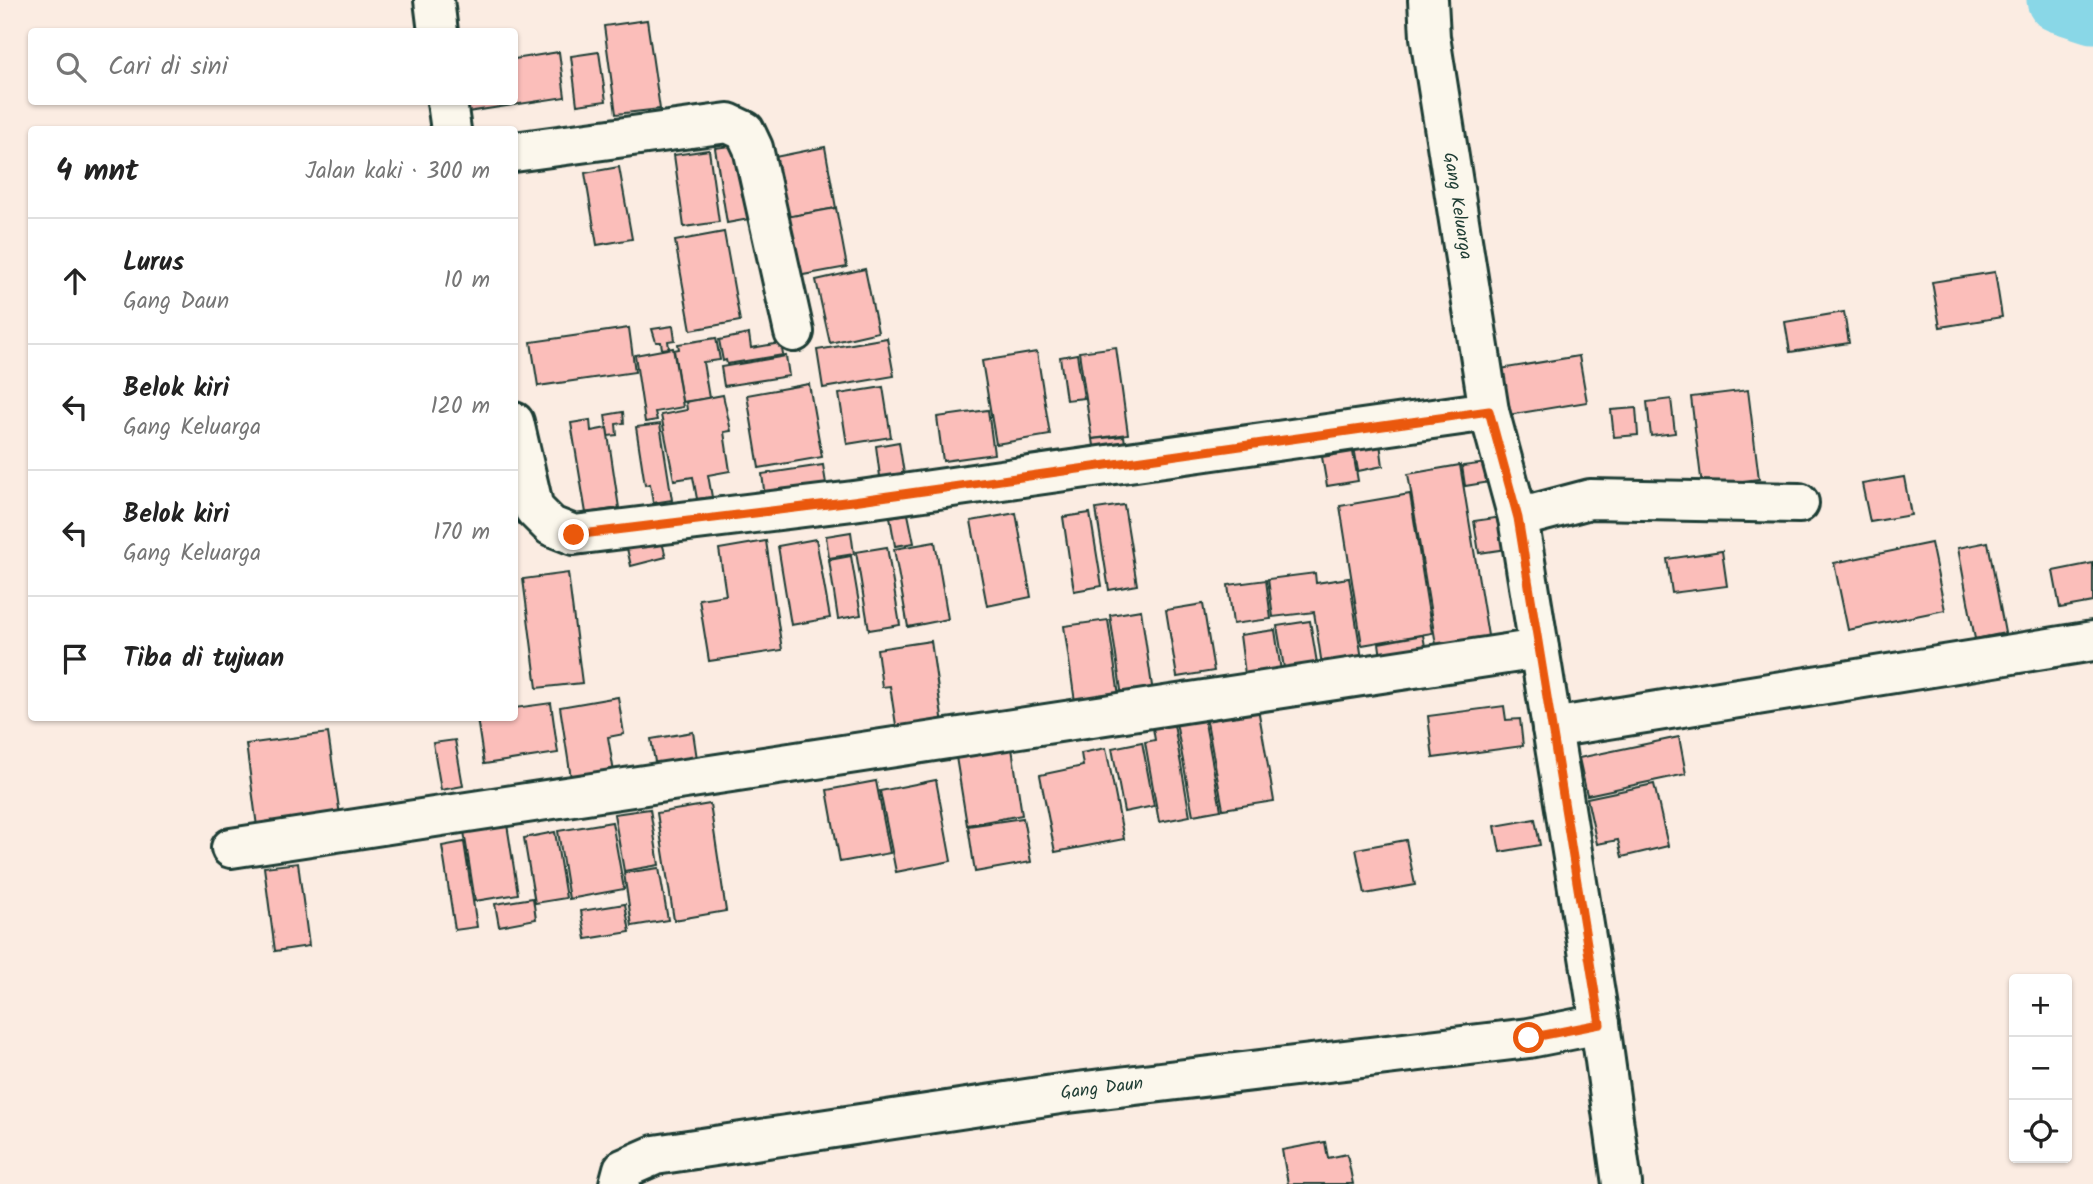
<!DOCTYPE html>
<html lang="id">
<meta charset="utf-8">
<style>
body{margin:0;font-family:Kalam,sans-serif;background:#f6f6f6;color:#222}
.controls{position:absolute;right:21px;bottom:21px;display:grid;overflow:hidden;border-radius:7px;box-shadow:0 2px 5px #0004}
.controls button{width:63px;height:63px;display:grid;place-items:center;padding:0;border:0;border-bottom:2px solid #e0e0e0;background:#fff;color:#222;font:35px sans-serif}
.stop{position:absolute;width:21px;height:21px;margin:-16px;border:5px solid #ea580c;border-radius:50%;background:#fff}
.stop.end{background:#ea580c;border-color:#fff;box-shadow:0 2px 7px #0008}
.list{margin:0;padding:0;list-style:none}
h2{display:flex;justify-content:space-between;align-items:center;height:91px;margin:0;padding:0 28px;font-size:30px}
h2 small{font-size:23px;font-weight:400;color:#767676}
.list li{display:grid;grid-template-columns:46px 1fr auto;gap:21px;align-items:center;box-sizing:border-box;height:126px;padding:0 28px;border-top:2px solid #e0e0e0}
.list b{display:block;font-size:26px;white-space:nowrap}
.list p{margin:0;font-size:23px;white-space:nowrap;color:#767676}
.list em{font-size:23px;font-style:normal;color:#767676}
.icon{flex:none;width:38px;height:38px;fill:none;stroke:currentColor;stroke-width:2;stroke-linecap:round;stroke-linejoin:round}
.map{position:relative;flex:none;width:2093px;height:1184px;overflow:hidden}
.search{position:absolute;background:#fff;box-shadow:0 2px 5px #0004;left:28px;top:28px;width:490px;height:77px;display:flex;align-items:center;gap:18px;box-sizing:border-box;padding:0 24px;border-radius:7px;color:#767676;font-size:26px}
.panel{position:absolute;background:#fff;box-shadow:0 2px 5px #0004;left:28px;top:126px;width:490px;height:595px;border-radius:7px}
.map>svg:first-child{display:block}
</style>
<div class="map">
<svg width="2093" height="1184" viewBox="0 0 2093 1184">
<rect width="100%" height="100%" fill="#fbece2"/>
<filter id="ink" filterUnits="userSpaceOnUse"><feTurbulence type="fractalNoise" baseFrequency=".0143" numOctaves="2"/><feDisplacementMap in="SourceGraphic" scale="14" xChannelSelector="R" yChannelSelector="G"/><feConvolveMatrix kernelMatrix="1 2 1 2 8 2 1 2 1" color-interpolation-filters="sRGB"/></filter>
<g filter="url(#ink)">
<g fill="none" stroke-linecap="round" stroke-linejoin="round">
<polyline stroke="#89d7e7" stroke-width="65" points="2059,0 2093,11"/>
</g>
<g fill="#fbbeba" stroke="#1f3d34" stroke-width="2">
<polygon points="647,20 660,109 616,114 604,26"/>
<polygon points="559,52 565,97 467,112 465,102 514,102 514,59"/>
<polygon points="599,52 606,101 577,105 571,56"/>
<polygon points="737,145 749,219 727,223 715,148"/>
<polygon points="825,147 836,208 781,218 770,158"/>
<polygon points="709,150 719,222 684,227 674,155"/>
<polygon points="619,167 632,239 597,245 585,173"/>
<polygon points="836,208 847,267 792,277 781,218"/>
<polygon points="724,232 740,321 691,330 675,241"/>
<polygon points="865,269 878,332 830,343 816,280"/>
<polygon points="1995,272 2002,317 1940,327 1932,282"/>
<polygon points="1844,312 1849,343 1790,352 1785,322"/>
<polygon points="673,326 675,340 668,341 669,348 662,349 661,342 656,342 652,329"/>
<polygon points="629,328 635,372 538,386 531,342"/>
<polygon points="749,334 751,348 781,343 783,355 727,364 726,360 723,361 719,340"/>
<polygon points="716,338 720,360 703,362 709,398 682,402 674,350 679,349 678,344"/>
<polygon points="887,338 894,376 823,388 817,350"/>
<polygon points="1116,347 1128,434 1092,439 1079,352"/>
<polygon points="673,348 683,407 655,412 657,420 645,422 635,355"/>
<polygon points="1037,352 1050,435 996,444 982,361"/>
<polygon points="1077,354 1084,398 1066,400 1060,357"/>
<polygon points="786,356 789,376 724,386 721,367"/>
<polygon points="1579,356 1587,402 1508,415 1500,369"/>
<polygon points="809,384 822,457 759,468 747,395"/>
<polygon points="883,387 891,437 847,444 839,394"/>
<polygon points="1748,390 1759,479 1702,486 1691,397"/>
<polygon points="723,395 731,431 724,432 730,471 708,475 712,497 697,499 693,477 674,480 661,415 687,410 686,402"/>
<polygon points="1671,399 1675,433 1651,436 1647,402"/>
<polygon points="1636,408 1638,435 1614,437 1611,410"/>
<polygon points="988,410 994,454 943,461 937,417"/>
<polygon points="623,412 624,423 616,424 617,435 608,436 605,415"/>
<polygon points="590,420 591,431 607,428 619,508 586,513 571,423"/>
<polygon points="660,424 672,500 653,503 650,484 645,485 636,427"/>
<polygon points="1124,436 1126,450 1095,453 1093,439"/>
<polygon points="899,442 905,480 881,484 876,446"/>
<polygon points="1380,443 1383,466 1358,471 1354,447"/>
<polygon points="1353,452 1358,481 1327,486 1322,457"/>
<polygon points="1487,463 1490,482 1465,486 1462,466"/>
<polygon points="823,465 828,496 766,505 762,474"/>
<polygon points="1460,465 1491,654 1439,663 1408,474"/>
<polygon points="1904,477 1911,515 1870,522 1862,484"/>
<polygon points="1410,494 1432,633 1362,645 1340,506"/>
<polygon points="1124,505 1137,585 1109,590 1096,509"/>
<polygon points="1016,513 1031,597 987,606 971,521"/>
<polygon points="1090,513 1102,586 1074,591 1063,517"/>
<polygon points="908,514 914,543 895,546 890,517"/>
<polygon points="1502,517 1507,549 1479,553 1474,521"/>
<polygon points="851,532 854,554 829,558 826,536"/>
<polygon points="660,535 666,557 631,566 626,544"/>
<polygon points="816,539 830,618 791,625 778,546"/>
<polygon points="766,541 782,650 709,661 699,599 726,595 719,549"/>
<polygon points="935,542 948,619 908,627 894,549"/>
<polygon points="1988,542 2005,633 1975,639 1958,548"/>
<polygon points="1931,543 1945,610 1848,630 1834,563"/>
<polygon points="887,547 900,625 869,630 856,552"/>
<polygon points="1722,551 1727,586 1672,593 1667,559"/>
<polygon points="851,556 861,615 838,619 829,560"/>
<polygon points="2093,563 2093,602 2060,608 2053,571"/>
<polygon points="568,573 582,683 537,688 523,579"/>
<polygon points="1315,573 1316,583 1349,578 1363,665 1323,672 1314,612 1273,617 1268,579"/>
<polygon points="1266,580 1271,619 1233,624 1228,585"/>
<polygon points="1203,604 1214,671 1177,677 1166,610"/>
<polygon points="1141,610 1153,693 1122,697 1110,615"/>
<polygon points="1108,620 1119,696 1075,702 1064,626"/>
<polygon points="1310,621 1318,669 1285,674 1277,626"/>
<polygon points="1275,630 1282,678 1246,682 1240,635"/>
<polygon points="1423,635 1427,657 1382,665 1379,643"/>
<polygon points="931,641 944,731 898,738 890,686 882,687 877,649"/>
<polygon points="618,697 624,734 608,737 616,784 573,791 560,707"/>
<polygon points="1257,702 1274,801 1223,809 1205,711"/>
<polygon points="551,703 558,753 484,764 477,718 514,718 514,708"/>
<polygon points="1504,706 1506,720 1520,719 1523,746 1433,758 1428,716"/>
<polygon points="1203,712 1221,810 1193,815 1175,717"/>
<polygon points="1173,719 1190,816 1159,822 1145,742 1155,740 1152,722"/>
<polygon points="693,732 699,772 658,779 651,739"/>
<polygon points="328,733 341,822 258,834 246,744"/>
<polygon points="1679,737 1686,774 1587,795 1579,758"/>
<polygon points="455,740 463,786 441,790 433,743"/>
<polygon points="1142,742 1154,806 1124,812 1112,748"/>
<polygon points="1012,748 1022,815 967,825 956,757"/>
<polygon points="1106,748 1124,839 1055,852 1040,775 1083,766 1081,753"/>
<polygon points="936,780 951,861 896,872 880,791"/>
<polygon points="876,781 890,853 840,862 827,790"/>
<polygon points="1654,784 1668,846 1622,857 1618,840 1597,844 1587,798"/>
<polygon points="710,804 726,911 674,920 657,813"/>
<polygon points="650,809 659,865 624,871 614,814"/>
<polygon points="506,818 518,894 475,901 463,825"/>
<polygon points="1023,818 1031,862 975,872 968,826"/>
<polygon points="1535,819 1540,845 1500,852 1495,826"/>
<polygon points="612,822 624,889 569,899 558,831"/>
<polygon points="555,832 566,898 535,903 524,838"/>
<polygon points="1406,840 1415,885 1365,894 1356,849"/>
<polygon points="464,842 477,927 455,930 442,846"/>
<polygon points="298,863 309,946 275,951 264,867"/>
<polygon points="659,868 668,920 632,926 624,873"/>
<polygon points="533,898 536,919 499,926 495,904"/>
<polygon points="625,904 630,932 586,939 581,911"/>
<polygon points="1325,1142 1328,1158 1347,1154 1353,1184 1288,1184 1282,1150"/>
</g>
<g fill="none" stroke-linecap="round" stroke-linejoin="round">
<g stroke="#1f3d34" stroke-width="44">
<g id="minor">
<polyline points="434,0 438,32"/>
<polyline points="1428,0 1430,37 1489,411"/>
<polyline points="447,102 451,130"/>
<polyline points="514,152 728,123 745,131 753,148 794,332"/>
<polyline points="514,422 534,509 551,526 574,535 853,501 1489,411 1518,518 1600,1024 1622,1184"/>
<polyline points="1518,518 1590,499 1799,503"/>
<polyline points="1552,728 2093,641"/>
<polyline points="231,848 1539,649"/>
<polyline points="619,1184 623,1169 655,1155 1060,1094 1529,1038 1600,1024"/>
</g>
</g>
<use href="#minor" stroke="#fbf7ec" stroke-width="38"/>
</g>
</g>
<g fill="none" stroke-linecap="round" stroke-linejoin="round" filter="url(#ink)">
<polyline stroke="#ea580c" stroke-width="9" points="574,535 853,501 1489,411 1518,518 1600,1024 1529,1038"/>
</g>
<g text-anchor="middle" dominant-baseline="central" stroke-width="5" stroke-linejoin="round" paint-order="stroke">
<g font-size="18" fill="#1f3d34" stroke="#fbf7ec">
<text transform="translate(1457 206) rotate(81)">Gang Keluarga</text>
<text transform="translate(1102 1089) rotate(-7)">Gang Daun</text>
</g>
</g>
</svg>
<div class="controls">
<button>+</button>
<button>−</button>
<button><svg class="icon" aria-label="locate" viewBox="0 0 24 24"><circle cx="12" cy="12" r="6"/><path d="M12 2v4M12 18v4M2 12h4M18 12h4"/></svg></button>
</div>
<div class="stop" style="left:1529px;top:1038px"></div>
<div class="stop end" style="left:574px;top:535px"></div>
<div class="search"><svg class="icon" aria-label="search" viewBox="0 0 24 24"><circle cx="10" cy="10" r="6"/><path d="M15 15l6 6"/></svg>Cari di sini</div>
<section class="panel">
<h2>4 mnt<small>Jalan kaki · 300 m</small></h2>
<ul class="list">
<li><svg class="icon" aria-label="ahead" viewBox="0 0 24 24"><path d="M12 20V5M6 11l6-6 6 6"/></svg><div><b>Lurus</b><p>Gang Daun</p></div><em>10 m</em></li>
<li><svg class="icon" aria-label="left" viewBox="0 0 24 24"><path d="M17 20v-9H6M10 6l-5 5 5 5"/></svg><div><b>Belok kiri</b><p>Gang Keluarga</p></div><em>120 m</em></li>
<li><svg class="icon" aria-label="left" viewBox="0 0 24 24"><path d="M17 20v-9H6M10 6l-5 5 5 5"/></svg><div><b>Belok kiri</b><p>Gang Keluarga</p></div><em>170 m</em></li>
<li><svg class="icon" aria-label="arrive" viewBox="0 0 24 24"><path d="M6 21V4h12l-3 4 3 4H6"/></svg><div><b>Tiba di tujuan</b></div></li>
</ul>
</section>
</div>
